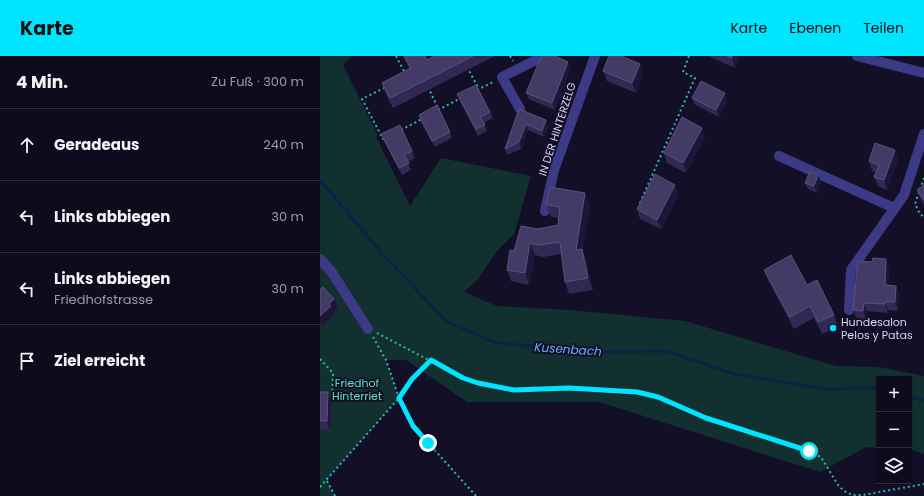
<!DOCTYPE html>
<html lang="de">
<meta charset="utf-8">
<style>
body{margin:0;font-family:Poppins,sans-serif;background:#171425;color:#f1f3f6}
.controls{position:absolute;right:12px;bottom:12px;display:grid;overflow:hidden;border-radius:0px;box-shadow:0 1px 3px #0004}
.controls button{width:36px;height:36px;display:grid;place-items:center;padding:0;border:0;border-bottom:1px solid #2e2b3b;background:#0e0b1c;color:#f1f3f6;font:20px sans-serif}
.stop{position:absolute;width:12px;height:12px;margin:-9px;border:3px solid #00e5ff;border-radius:50%;background:#fff}
.stop.end{background:#00e5ff;border-color:#fff;box-shadow:0 1px 4px #0008}
.list{margin:0;padding:0;list-style:none}
h2{display:flex;justify-content:space-between;align-items:center;height:52px;margin:0;padding:0 16px;font-size:17px}
h2 small{font-size:13px;font-weight:400;color:#9b9ba3}
.list li{display:grid;grid-template-columns:26px 1fr auto;gap:12px;align-items:center;box-sizing:border-box;height:72px;padding:0 16px;border-top:1px solid #2e2b3b}
.list b{display:block;font-size:15px;white-space:nowrap}
.list p{margin:0;font-size:13px;white-space:nowrap;color:#9b9ba3}
.list em{font-size:13px;font-style:normal;color:#9b9ba3}
.icon{flex:none;width:22px;height:22px;fill:none;stroke:currentColor;stroke-width:2;stroke-linecap:round;stroke-linejoin:round}
.map{position:relative;flex:none;width:604px;height:440px;overflow:hidden}
header{display:flex;align-items:center;gap:24px;box-sizing:border-box;height:56px;padding:0 20px;background:#00e5ff;color:#111}
header strong{font-size:19px}
nav{display:flex;gap:22px;margin-inline-start:auto;font-size:14px}
main{display:flex}
aside{flex:1;background:#0e0b1c}
.map>svg:first-child{display:block}
</style>
<header>
<strong>Karte</strong>
<nav><a>Karte</a><a>Ebenen</a><a>Teilen</a></nav>
</header>
<main>
<aside>
<h2>4 Min.<small>Zu Fuß · 300 m</small></h2>
<ul class="list">
<li><svg class="icon" aria-label="ahead" viewBox="0 0 24 24"><path d="M12 20V5M6 11l6-6 6 6"/></svg><div><b>Geradeaus</b></div><em>240 m</em></li>
<li><svg class="icon" aria-label="left" viewBox="0 0 24 24"><path d="M17 20v-9H6M10 6l-5 5 5 5"/></svg><div><b>Links abbiegen</b></div><em>30 m</em></li>
<li><svg class="icon" aria-label="left" viewBox="0 0 24 24"><path d="M17 20v-9H6M10 6l-5 5 5 5"/></svg><div><b>Links abbiegen</b><p>Friedhofstrasse</p></div><em>30 m</em></li>
<li><svg class="icon" aria-label="arrive" viewBox="0 0 24 24"><path d="M6 21V4h12l-3 4 3 4H6"/></svg><div><b>Ziel erreicht</b></div></li>
</ul>
</aside>
<div class="map">
<svg width="604" height="440" viewBox="0 0 604 440">
<rect width="100%" height="100%" fill="#130f26"/>
<polygon fill="#12302f" points="0,0 32,0 23,9 58,79 56,81 90,150 121,102 211,120 194,178 176,196 158,223 144,236 177,250 250,254 365,265 516,310 559,311 604,320 604,398 589,393 589,323 559,323 559,392 546,391 500,416 279,346 147,346 86,304 66,304 79,342 7,424 15,440 0,440"/>
<g fill="none" stroke-linecap="round" stroke-linejoin="round">
<g stroke="#0c2248" stroke-width="3">
<polyline points="0,124 60,195 126,265 173,286 263,296 346,295 414,318 505,333 551,332 559,334"/>
<polyline points="589,341 604,344"/>
</g>
<g stroke="#2fb8b0" stroke-width="2" stroke-dasharray="2 3" stroke-linecap="butt">
<polyline points="76,0 85,17"/>
<polyline points="190,0 193,5"/>
<polyline points="147,11 159,33"/>
<polyline points="108,31 119,54"/>
<polyline points="157,34 173,26"/>
<polyline points="118,54 141,42"/>
<polyline points="81,74 102,63"/>
<polyline points="64,82 63,83 42,43 66,31"/>
<polyline points="604,122 595,148 600,158 604,161"/>
<polyline points="320,147 375,22 363,16 369,0"/>
<polyline points="57,277 143,322 158,327 194,334 249,332 317,336 338,341 386,362 470,388 501,401 518,429 524,435 532,439 543,439 604,428"/>
<polyline points="53,281 66,304 79,342 93,370 156,440"/>
<polyline points="0,303 13,317 12,343"/>
<polyline points="7,425 15,440"/>
<polyline points="0,431 79,342 92,323 111,304"/>
</g>
<g stroke="#3d3a85" stroke-width="10">
<polyline points="537,0 604,17"/>
<polyline points="200,53 182,21 224,0"/>
<polyline points="459,100 574,152"/>
<polyline points="225,155 234,114 275,0"/>
<polyline points="0,203 11,215 48,273"/>
<polyline points="529,254 531,214 584,139 604,78"/>
</g>
</g>
<g fill="#312854">
<polygon points="83,0 105,0 107,4 115,0 175,0 73,52 65,36 62,27 89,12"/>
<polygon points="389,0 420,0 415,12 390,1"/>
<polygon points="320,8 323,17 316,37 287,25 283,15"/>
<polygon points="251,12 235,54 209,43 206,37"/>
<polygon points="137,38 170,56 173,62 164,67 167,75 158,80 140,45"/>
<polygon points="372,42 407,44 399,61 374,48"/>
<polygon points="99,59 130,76 132,82 115,91 101,66"/>
<polygon points="195,63 226,64 228,71 224,81 208,74 201,93 187,99 185,93"/>
<polygon points="382,72 385,81 366,117 347,107 344,97"/>
<polygon points="61,78 92,95 95,102 88,106 91,114 82,119 64,85"/>
<polygon points="575,94 578,104 567,134 558,130 554,121 556,116 552,115 549,105"/>
<polygon points="501,126 497,137 488,133 485,127"/>
<polygon points="604,129 604,149 601,144 597,134"/>
<polygon points="265,137 270,149 262,193 266,204 273,234 249,238 245,226 241,198 223,201 215,199 209,229 191,225 187,214 218,173 238,169 239,162 231,161 226,149"/>
<polygon points="359,138 341,173 320,163 317,153"/>
<polygon points="569,211 568,229 576,230 579,238 578,255 568,254 568,257 547,255 546,263 537,263 533,254"/>
<polygon points="444,214 487,229 514,259 518,271 502,278 494,262 474,273 449,226"/>
<polygon points="0,336 11,345 10,374 0,374"/>
</g>
<g fill="#1d163a">
<polygon points="412,0 420,0 415,12 412,2"/>
<polygon points="248,6 251,12 235,54 232,47"/>
<polygon points="320,8 323,17 316,37 312,27"/>
<polygon points="405,37 407,44 399,61 396,54"/>
<polygon points="226,64 228,71 224,81 222,75"/>
<polygon points="206,68 208,74 201,93 199,86"/>
<polygon points="382,72 385,81 366,117 363,107"/>
<polygon points="575,94 578,104 567,134 564,124"/>
<polygon points="498,119 501,126 497,137 494,130"/>
<polygon points="355,129 359,138 341,173 337,164"/>
<polygon points="265,137 270,149 262,193 266,204 273,234 268,222 256,194"/>
<polygon points="210,187 215,199 209,229 205,217"/>
<polygon points="566,203 569,211 568,238 565,229"/>
<polygon points="576,230 579,238 578,255 575,246"/>
<polygon points="14,243 18,252 13,256 14,259 2,270 0,264 0,260 9,248"/>
<polygon points="565,246 568,254 568,257 565,248"/>
<polygon points="544,247 547,255 546,263 543,255"/>
<polygon points="8,336 11,345 10,374 7,365"/>
</g>
<g fill="#433a66" stroke="#5a527e">
<polygon points="84,0 105,0 107,4 115,0 153,0 70,42 62,27 91,12"/>
<polygon points="222,0 235,0 248,6 232,47 206,37 221,1"/>
<polygon points="289,0 301,0 320,8 312,27 283,15"/>
<polygon points="407,0 412,0 412,2"/>
<polygon points="381,25 405,37 396,54 372,42"/>
<polygon points="156,29 170,56 160,61 165,69 156,73 137,38"/>
<polygon points="117,49 130,76 112,85 99,59"/>
<polygon points="199,53 226,64 222,75 206,68 199,86 185,93"/>
<polygon points="362,61 382,72 363,107 344,97"/>
<polygon points="80,69 92,95 84,99 89,107 79,112 61,78"/>
<polygon points="555,87 575,94 564,124 554,121 559,109 549,105"/>
<polygon points="490,115 498,119 494,130 485,127"/>
<polygon points="335,118 355,129 337,164 317,153"/>
<polygon points="604,129 604,144 597,134"/>
<polygon points="230,131 265,137 256,194 262,193 268,222 245,226 240,186 219,189 210,187 205,217 187,214 190,194 194,195 201,170 218,173 238,169 240,151 226,149"/>
<polygon points="471,199 487,229 497,224 514,259 498,266 490,250 470,261 444,214"/>
<polygon points="553,202 566,203 565,229 576,230 575,246 565,246 565,248 544,247 543,255 533,254 538,205 552,206"/>
<polygon points="3,231 14,243 9,248 11,250 0,260 0,234"/>
<polygon points="0,336 8,336 7,365 0,365"/>
</g>
<g fill="none" stroke-linecap="round" stroke-linejoin="round">
<polyline stroke="#00e5ff" stroke-width="5" points="108,387 93,370 79,342 92,323 111,304 143,322 158,327 194,334 249,332 317,336 338,341 386,362 489,395"/>
</g>
<circle fill="#00e5ff" stroke="#130f26" stroke-width="1.5" cx="513" cy="272" r="4"/>
<g text-anchor="middle" dominant-baseline="central" stroke-width="4" stroke-linejoin="round" paint-order="stroke">
<g font-size="11" fill="#d9d4ff" stroke="#130f26">
<text transform="translate(237 73) rotate(-72)">IN DER HINTERZELG</text>
</g>
<g font-size="11" fill="#d9d4ff" stroke="#130f26" text-anchor="start">
<text x="521" y="266">Hundesalon<tspan x="521" dy="13">Pelos y Patas</tspan></text>
</g>
<g font-size="11" fill="#5fe0c0" stroke="#130f26">
<text x="37" y="327">Friedhof<tspan x="37" dy="13">Hinterriet</tspan></text>
</g>
<g font-size="12" font-style="italic" fill="#62b6ff" stroke="#130f26">
<text transform="translate(248 293) rotate(4)">Kusenbach</text>
</g>
</g>
</svg>
<div class="controls">
<button>+</button>
<button>−</button>
<button><svg class="icon" aria-label="layers" viewBox="0 0 24 24"><path d="M12 4l9 5-9 5-9-5zM3 14l9 5 9-5"/></svg></button>
</div>
<div class="stop" style="left:489px;top:395px"></div>
<div class="stop end" style="left:108px;top:387px"></div>
</div>
</main>
